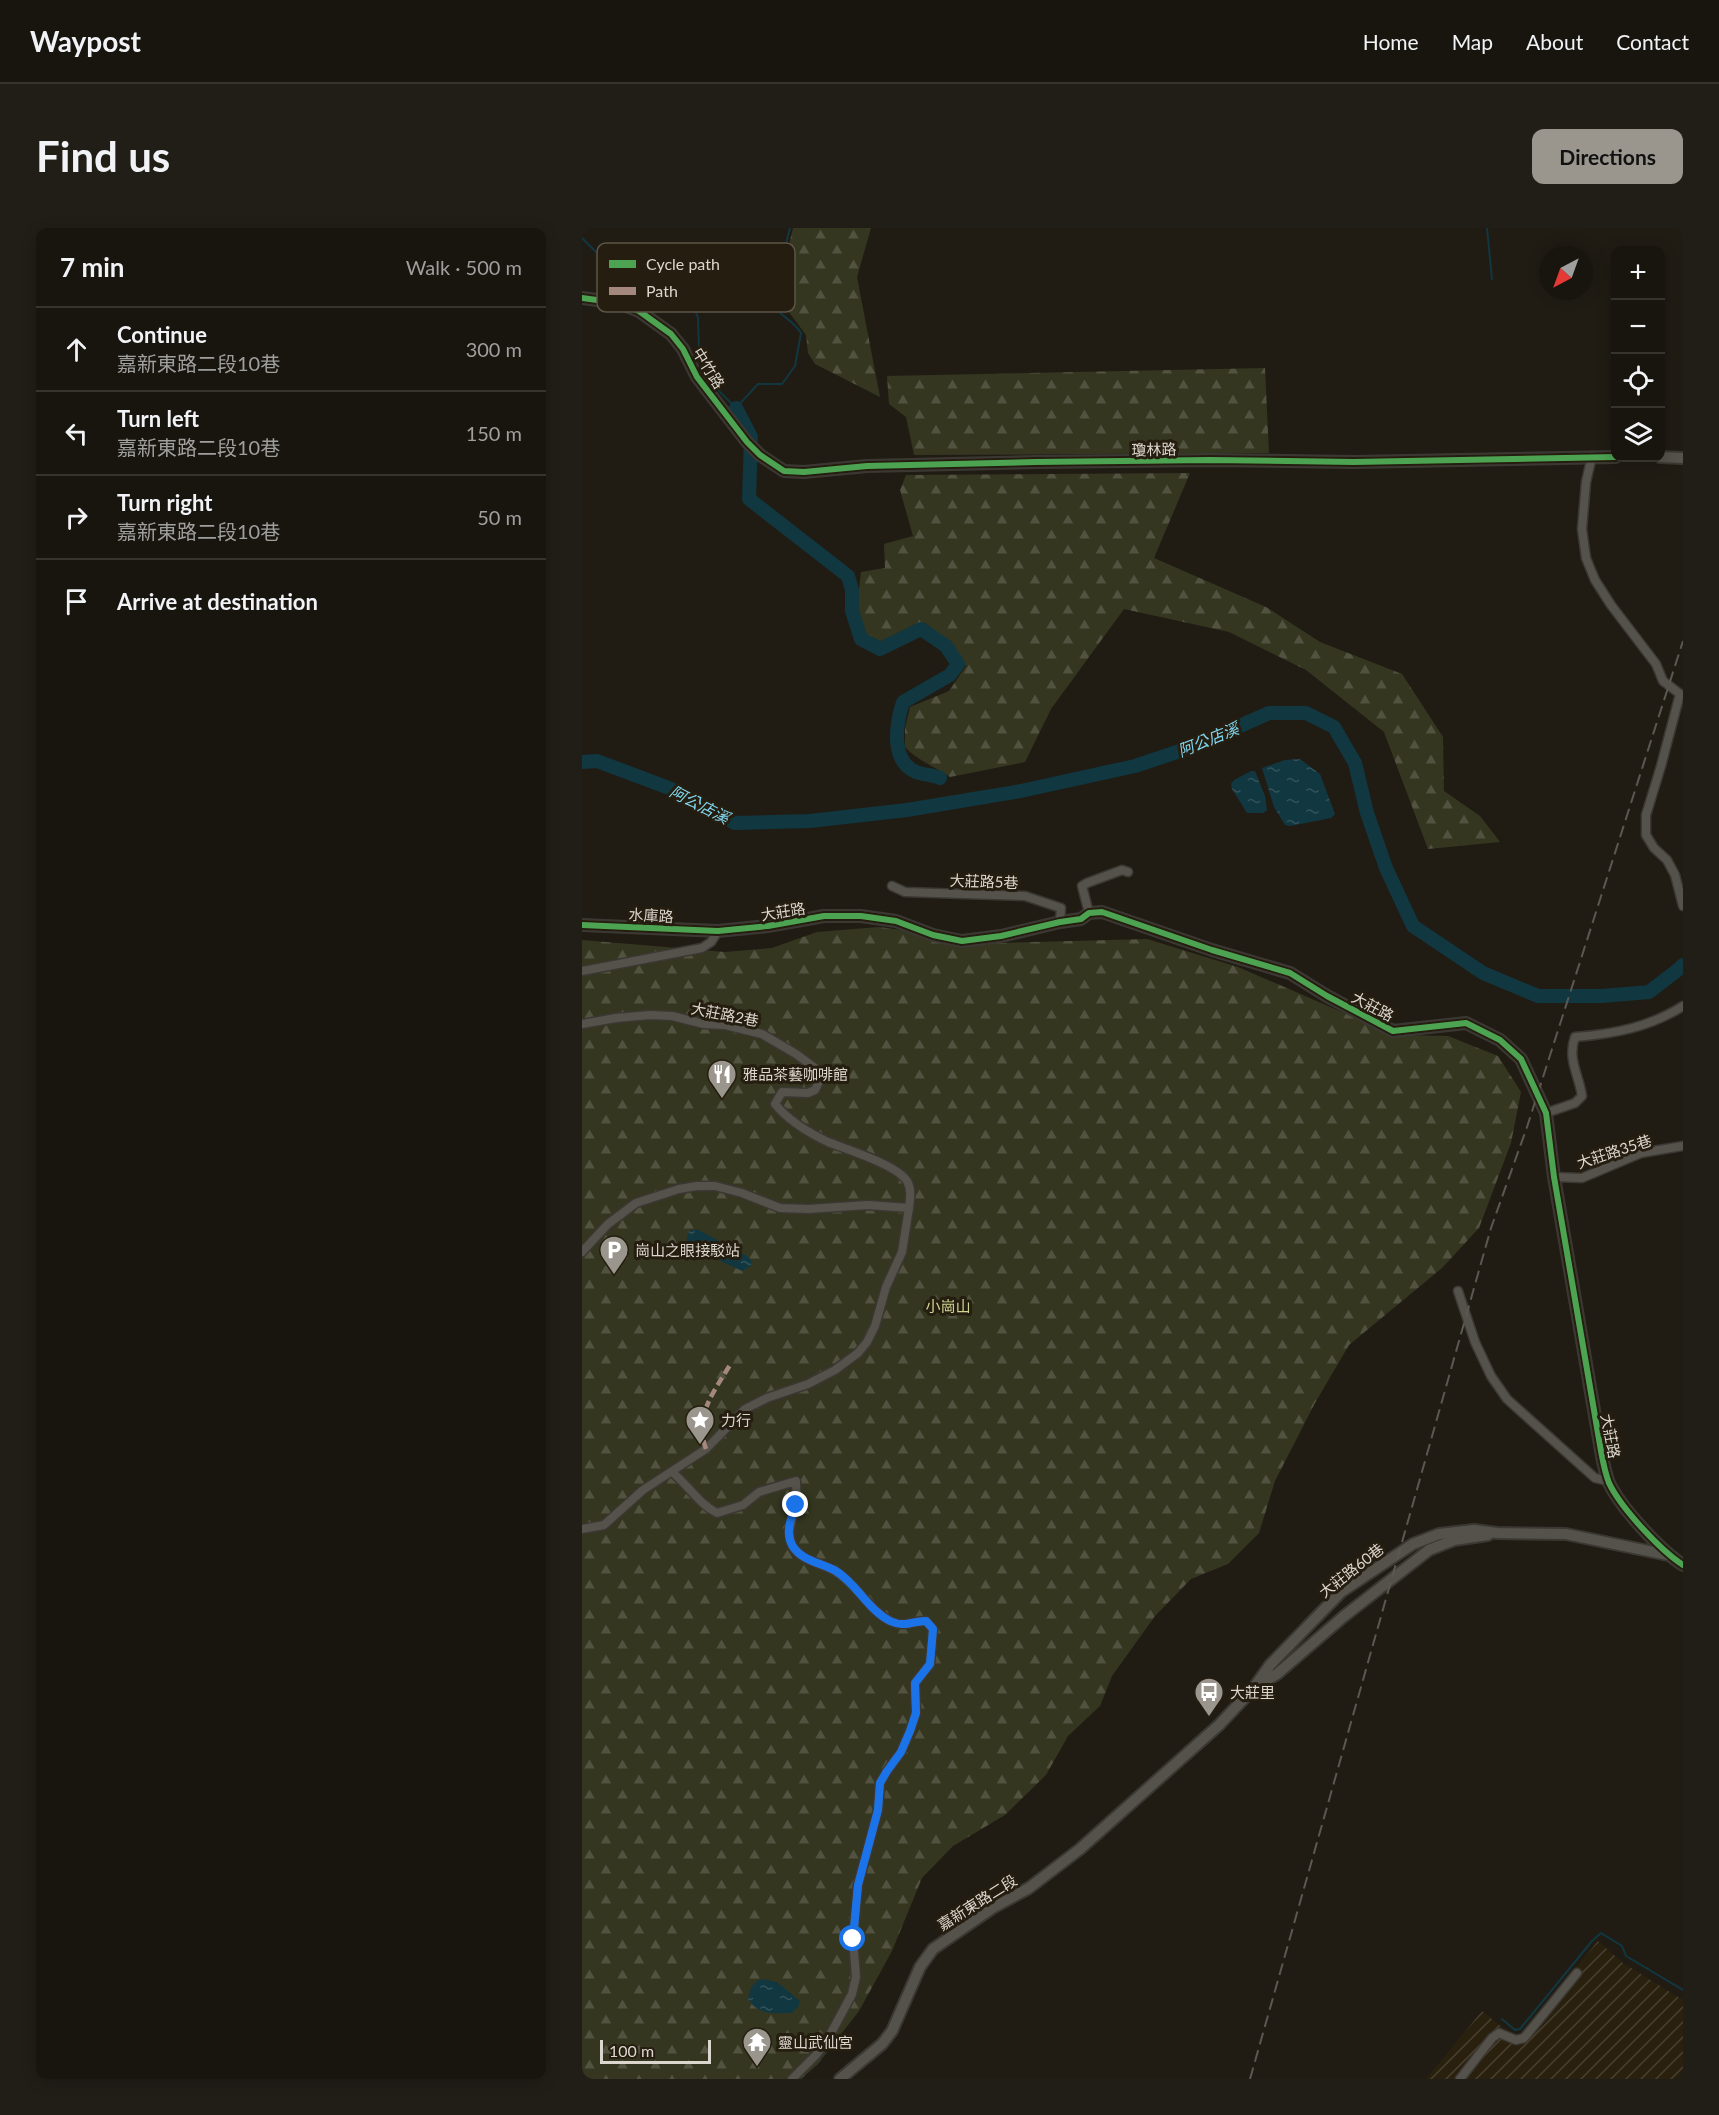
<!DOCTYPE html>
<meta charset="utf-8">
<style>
body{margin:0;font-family:Lato,"Noto Sans TC",sans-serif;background:#211e18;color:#f1f3f6}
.controls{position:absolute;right:18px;top:18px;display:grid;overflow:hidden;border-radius:12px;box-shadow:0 3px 15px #0003}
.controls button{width:54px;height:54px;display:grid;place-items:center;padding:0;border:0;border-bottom:2px solid #36342f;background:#18150f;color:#f1f3f6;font:30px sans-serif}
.compass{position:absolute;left:957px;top:18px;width:54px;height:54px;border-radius:50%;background:#18150f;box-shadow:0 3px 15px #0003;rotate:221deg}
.scale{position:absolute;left:18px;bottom:15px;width:111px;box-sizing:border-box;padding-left:6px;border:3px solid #dcd7ce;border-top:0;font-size:16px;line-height:21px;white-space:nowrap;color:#dcd7ce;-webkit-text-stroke:4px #251d0f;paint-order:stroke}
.stop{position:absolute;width:18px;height:18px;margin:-14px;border:4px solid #1a73e8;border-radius:50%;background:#fff}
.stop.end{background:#1a73e8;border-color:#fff;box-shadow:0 2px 6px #0008}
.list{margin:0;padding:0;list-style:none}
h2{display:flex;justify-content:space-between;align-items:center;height:78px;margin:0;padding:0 24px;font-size:26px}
h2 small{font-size:20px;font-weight:400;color:#9f9f9e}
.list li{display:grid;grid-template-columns:39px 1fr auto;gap:18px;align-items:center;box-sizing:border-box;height:84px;padding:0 24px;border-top:2px solid #36342f}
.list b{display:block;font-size:22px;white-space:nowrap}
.list p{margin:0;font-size:20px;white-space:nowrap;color:#9f9f9e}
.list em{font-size:20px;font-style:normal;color:#9f9f9e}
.icon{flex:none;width:33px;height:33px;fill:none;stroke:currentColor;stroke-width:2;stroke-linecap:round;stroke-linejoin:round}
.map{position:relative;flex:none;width:1101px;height:1851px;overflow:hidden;border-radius:12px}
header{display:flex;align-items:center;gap:36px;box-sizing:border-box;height:84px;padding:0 30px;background:#18150f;border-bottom:2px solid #36342f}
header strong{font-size:28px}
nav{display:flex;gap:33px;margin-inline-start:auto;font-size:21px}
.intro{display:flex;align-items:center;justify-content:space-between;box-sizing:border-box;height:144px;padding:0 36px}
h1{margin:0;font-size:42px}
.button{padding:15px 27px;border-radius:12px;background:#9a968d;color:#111;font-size:21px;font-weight:700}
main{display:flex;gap:36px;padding:0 36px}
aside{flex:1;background:#18150f;border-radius:12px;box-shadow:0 3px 15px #0003}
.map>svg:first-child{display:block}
</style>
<header>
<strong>Waypost</strong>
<nav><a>Home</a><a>Map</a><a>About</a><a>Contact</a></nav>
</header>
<div class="intro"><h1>Find us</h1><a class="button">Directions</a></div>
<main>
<aside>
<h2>7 min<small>Walk · 500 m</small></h2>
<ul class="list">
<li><svg class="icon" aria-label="ahead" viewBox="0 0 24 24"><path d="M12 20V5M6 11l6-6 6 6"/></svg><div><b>Continue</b><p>嘉新東路二段10巷</p></div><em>300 m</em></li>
<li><svg class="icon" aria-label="left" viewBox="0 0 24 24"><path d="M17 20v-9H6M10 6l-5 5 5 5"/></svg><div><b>Turn left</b><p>嘉新東路二段10巷</p></div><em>150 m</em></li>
<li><svg class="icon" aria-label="right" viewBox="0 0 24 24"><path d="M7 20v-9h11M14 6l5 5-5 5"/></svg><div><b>Turn right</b><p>嘉新東路二段10巷</p></div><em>50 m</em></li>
<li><svg class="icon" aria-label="arrive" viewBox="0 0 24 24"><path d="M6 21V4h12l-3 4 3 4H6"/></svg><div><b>Arrive at destination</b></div></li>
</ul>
</aside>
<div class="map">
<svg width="1101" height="1851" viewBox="0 0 1101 1851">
<defs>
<pattern id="industrial-furrows" width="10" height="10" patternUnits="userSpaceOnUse" patternTransform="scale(1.5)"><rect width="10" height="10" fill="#2a200e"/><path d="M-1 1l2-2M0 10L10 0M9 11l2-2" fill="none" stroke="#484030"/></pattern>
<pattern id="forest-firs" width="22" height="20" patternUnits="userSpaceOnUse" patternTransform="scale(1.5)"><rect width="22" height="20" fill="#343620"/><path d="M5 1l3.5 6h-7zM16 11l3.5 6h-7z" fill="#51523f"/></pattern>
<pattern id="water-ripples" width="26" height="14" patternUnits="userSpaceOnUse" patternTransform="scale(1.5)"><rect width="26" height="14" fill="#113741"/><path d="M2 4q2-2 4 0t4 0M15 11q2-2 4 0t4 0" fill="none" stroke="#33535b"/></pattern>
</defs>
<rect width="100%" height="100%" fill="#201c14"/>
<polygon fill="url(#industrial-furrows)" points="1016,1713 1041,1735 1101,1772 1101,1851 844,1851 900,1783 931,1808 938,1807"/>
<g fill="url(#forest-firs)">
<polygon points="211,0 289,0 275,49 298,169 233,136 226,125 224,107 195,68"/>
<polygon points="683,140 687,225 332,227 324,189 307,176 305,148"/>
<path d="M608,245L572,330L684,379L738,414L820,446L861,509L862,563L898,588L918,614L846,621L802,504L724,442L647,404L542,381L469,481L443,534L368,549C353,539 335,532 323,519V500L328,479L367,463L384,438C374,419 359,407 343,395L330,398L300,414L284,406L275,378L279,344L303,340L302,316L331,308L318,262L324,247Z"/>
<polygon points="297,699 418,715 565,711 656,739 813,807 866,808 916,828 939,864 929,915 897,1000 860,1040 767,1117 733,1175 693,1253 677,1305 646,1336 609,1351 573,1388 530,1448 518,1478 486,1508 464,1547 423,1587 371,1618 340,1650 310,1723 277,1783 235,1837 219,1851 0,1851 0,712 143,724 190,720 235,704"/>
</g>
<g fill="url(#water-ripples)">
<polygon points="718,531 738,546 753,586 749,590 708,598 703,597 692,579 680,540 703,532"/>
<polygon points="669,543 673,543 683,568 685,582 681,585 665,585 650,561 649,556 652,552"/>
<polygon points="115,1001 165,1028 169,1032 169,1038 160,1043 109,1019 104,1014 107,1003"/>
<path d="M180,1751L195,1754L218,1773L216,1779L210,1785C192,1785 177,1788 166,1771C168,1761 170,1754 180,1751Z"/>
</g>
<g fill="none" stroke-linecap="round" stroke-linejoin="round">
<g stroke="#113741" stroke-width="2">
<polyline points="905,0 910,51"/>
<path d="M0,10L19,29L96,59L110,73L116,90L117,122L129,155L154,180L176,156H200L213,138L219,105C209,89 195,89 190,70L208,0"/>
<polyline points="920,1791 933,1802 938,1801 1010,1713 1019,1705 1040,1718 1044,1728 1101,1762"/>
</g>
<g stroke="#113741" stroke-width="14">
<path d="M154,180L169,209L167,271L266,348L270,362V383L279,411L298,421L339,401L364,418L376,436L368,447L321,474C314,496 308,533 334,544C342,547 351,547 358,550"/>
<polyline points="0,534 15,533 87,560 153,595 228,593 325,582 439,563 553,538 613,518 687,485 724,485 752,499 773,535 785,585 804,640 831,698 901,745 956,768 1020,768 1067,764 1097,741 1101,737"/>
</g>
<g stroke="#3b3833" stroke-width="11">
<g id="minor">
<polyline points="1010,228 1004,254 1000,301 1004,330 1013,352 1029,377 1074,436 1081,453 1098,466 1079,538 1064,587 1064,607 1072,620 1085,632 1093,647 1101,678"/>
<polyline points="310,658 323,664 443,668 479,680 478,694"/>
<polyline points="507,685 500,658 505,655 540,642 546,644"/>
<polyline points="0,743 120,720 129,714 136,703"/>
<path d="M0,796L34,790L68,787L90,788L122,796L143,797L180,806L214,826L237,843V854L233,862L226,865L200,864L193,876C206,892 227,905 246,914C264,921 315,937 325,953C330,962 328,971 327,980L286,977L226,981L198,980L160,965L133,958H115L97,961L54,975L26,996L0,1024"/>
<path d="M964,885L993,875L1000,868C997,847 985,831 993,809C1032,806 1068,799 1101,778"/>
<polyline points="972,949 1000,950 1059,925 1101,918"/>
<polyline points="876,1063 893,1114 909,1148 925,1171 1013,1250 1026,1253"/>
<path d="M90,1244C106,1257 117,1276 135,1285L161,1277L177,1264L214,1253C214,1260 215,1269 214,1276C212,1291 203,1301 210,1317C218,1333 240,1335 253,1343C275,1356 286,1381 308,1393C323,1400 330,1393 344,1393L351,1401L348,1436L333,1455L334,1485L328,1503L319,1524L305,1543L298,1555L296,1582L276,1657L271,1711L274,1749L270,1766L248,1807L234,1827L210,1851"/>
<polyline points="0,1301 22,1297 61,1262 124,1221 163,1181 185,1170 226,1156 253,1142 276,1125 285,1114 293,1098 304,1059 320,1024 327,980"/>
<polyline points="878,1851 910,1810 917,1805 934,1812 942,1810 995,1745"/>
</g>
</g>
<g stroke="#3b3833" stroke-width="14">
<g id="tertiary">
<polyline points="0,70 37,75 57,83 89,106 101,121 115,149 165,214 178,227 202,243 222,244 285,238 453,234 628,232 772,234 1034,229"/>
<polyline points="1078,229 1101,230"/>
<path d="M0,697L136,703L186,698L242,688H279L314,693L351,707L380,713L419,708L478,694L499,691L507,685L520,684L630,722L708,745L745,768L811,803L884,795L918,812L939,831L964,885L972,949L1019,1223C1021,1234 1023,1245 1027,1255C1039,1280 1078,1322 1101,1337"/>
<polyline points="675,1458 695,1446 761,1389 847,1322 872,1312 906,1307"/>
<polyline points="258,1851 300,1816 310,1803 338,1739 351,1721 412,1679 447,1660 498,1621 637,1497 671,1461 688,1437 759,1364 831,1316 857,1306 892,1302 915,1305 984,1306 1086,1327"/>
</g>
</g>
<use href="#minor" stroke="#55524c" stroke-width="8"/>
<use href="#tertiary" stroke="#55524c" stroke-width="10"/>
<polyline stroke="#5b5852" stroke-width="2" stroke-dasharray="12 6" stroke-linecap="butt" points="668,1851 909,1000 945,899 1101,413"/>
<path stroke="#a5887d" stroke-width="4.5" stroke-dasharray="9 4.5" stroke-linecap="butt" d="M124,1221C112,1188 131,1165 148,1137"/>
<g stroke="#251d0f" stroke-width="10">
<g id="cycleway">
<polyline points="0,70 37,75 57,83 89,106 101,121 115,149 165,214 178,227 202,243 222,244 285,238 453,234 628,232 772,234 1034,229"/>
<path d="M0,697L136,703L186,698L242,688H279L314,693L351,707L380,713L419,708L478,694L499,691L507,685L520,684L630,722L708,745L745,768L811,803L884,795L918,812L939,831L964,885L972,949L1019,1223C1021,1234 1023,1245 1027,1255C1039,1280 1078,1322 1101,1337"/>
</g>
</g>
<use href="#cycleway" stroke="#4ca352" stroke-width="6"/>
</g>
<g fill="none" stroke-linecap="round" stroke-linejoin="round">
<path stroke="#1a73e8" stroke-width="8" d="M214,1277C209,1290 203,1304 210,1317C219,1333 240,1335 254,1343C275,1356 286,1382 308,1393C323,1400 330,1393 344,1393L351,1401L348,1436L333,1455L334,1485L328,1503L319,1524L305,1543L298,1555L296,1582L276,1657L271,1711"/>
</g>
<defs>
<g id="restaurant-pin" transform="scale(1.5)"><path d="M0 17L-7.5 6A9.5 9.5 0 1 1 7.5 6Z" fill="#9a968d" stroke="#251d0f"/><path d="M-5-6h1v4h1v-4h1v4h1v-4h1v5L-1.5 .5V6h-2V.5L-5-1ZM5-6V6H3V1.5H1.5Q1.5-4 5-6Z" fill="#fff"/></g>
<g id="parking-pin" transform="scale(1.5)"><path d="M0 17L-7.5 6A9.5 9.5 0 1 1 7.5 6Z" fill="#9a968d" stroke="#251d0f"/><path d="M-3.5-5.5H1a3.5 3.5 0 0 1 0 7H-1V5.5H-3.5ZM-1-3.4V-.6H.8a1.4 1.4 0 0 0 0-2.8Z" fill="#fff"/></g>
<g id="sight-pin" transform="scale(1.5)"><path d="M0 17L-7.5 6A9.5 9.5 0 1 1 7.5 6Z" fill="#9a968d" stroke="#251d0f"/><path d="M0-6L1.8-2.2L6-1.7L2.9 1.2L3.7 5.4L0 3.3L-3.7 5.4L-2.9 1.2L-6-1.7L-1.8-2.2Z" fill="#fff"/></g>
<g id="bus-pin" transform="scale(1.5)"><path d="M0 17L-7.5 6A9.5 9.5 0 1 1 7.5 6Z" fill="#9a968d" stroke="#251d0f"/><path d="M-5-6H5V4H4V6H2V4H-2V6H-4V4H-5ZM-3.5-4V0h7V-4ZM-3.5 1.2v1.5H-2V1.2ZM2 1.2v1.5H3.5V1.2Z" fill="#fff"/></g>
<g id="temple-pin" transform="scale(1.5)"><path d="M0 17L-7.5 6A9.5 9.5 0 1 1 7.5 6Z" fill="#9a968d" stroke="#251d0f"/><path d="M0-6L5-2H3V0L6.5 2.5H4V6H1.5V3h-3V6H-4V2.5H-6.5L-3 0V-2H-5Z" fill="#fff"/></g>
</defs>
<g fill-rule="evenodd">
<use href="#restaurant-pin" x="140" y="846"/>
<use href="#parking-pin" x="32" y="1022"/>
<use href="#sight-pin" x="118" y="1192"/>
<use href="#bus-pin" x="627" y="1464"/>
<use href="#temple-pin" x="175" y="1814"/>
</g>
<g text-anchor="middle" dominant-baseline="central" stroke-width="6" stroke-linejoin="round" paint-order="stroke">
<g font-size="15" fill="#dcd7ce" stroke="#251d0f">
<text transform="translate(127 140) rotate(58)">中竹路</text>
<text transform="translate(572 221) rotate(-1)">瓊林路</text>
<text transform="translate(402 653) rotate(2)">大莊路5巷</text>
<text transform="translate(201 683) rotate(-9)">大莊路</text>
<text transform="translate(69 687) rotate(3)">水庫路</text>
<text transform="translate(791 778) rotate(28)">大莊路</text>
<text transform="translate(143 786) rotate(11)">大莊路2巷</text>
<text transform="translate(1032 923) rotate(-18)">大莊路35巷</text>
<text transform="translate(1029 1208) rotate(79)">大莊路</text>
<text transform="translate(769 1342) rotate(-38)">大莊路60巷</text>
<text transform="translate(395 1674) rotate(-32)">嘉新東路二段</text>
</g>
<g font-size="15" fill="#dcd7ce" stroke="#251d0f" text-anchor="start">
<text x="161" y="846">雅品茶藝咖啡館</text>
<text x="53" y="1022">崗山之眼接駁站</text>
<text x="139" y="1192">力行</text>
<text x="648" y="1464">大莊里</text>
<text x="196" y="1814">靈山武仙宮</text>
</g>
<g font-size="15" fill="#cfd892" stroke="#251d0f">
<text x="366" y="1078">小崗山</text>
</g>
<g font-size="16" font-style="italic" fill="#81d8f2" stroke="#251d0f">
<text transform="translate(626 511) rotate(-22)">阿公店溪</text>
<text transform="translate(118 576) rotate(27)">阿公店溪</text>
</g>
</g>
<rect x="15" y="15" width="198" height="69" rx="9" fill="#251d0f" stroke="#5c5548" stroke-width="1.5"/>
<rect x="27" y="32" width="27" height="8" fill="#4ca352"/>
<rect x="27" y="59" width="27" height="8" fill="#a5887d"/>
<g font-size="16" fill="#dcd7ce">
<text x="64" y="42">Cycle path</text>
<text x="64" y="69">Path</text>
</g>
</svg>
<div class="controls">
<button>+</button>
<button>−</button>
<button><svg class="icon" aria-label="locate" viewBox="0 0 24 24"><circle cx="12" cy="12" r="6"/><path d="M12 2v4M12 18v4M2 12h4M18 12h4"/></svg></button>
<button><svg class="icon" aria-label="layers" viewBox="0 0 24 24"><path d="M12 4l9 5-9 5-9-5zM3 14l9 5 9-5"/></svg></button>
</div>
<svg class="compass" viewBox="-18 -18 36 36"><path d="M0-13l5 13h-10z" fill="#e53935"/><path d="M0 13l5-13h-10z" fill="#9f9f9e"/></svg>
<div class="scale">100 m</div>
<div class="stop" style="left:271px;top:1711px"></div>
<div class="stop end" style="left:214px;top:1277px"></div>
</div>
</main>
